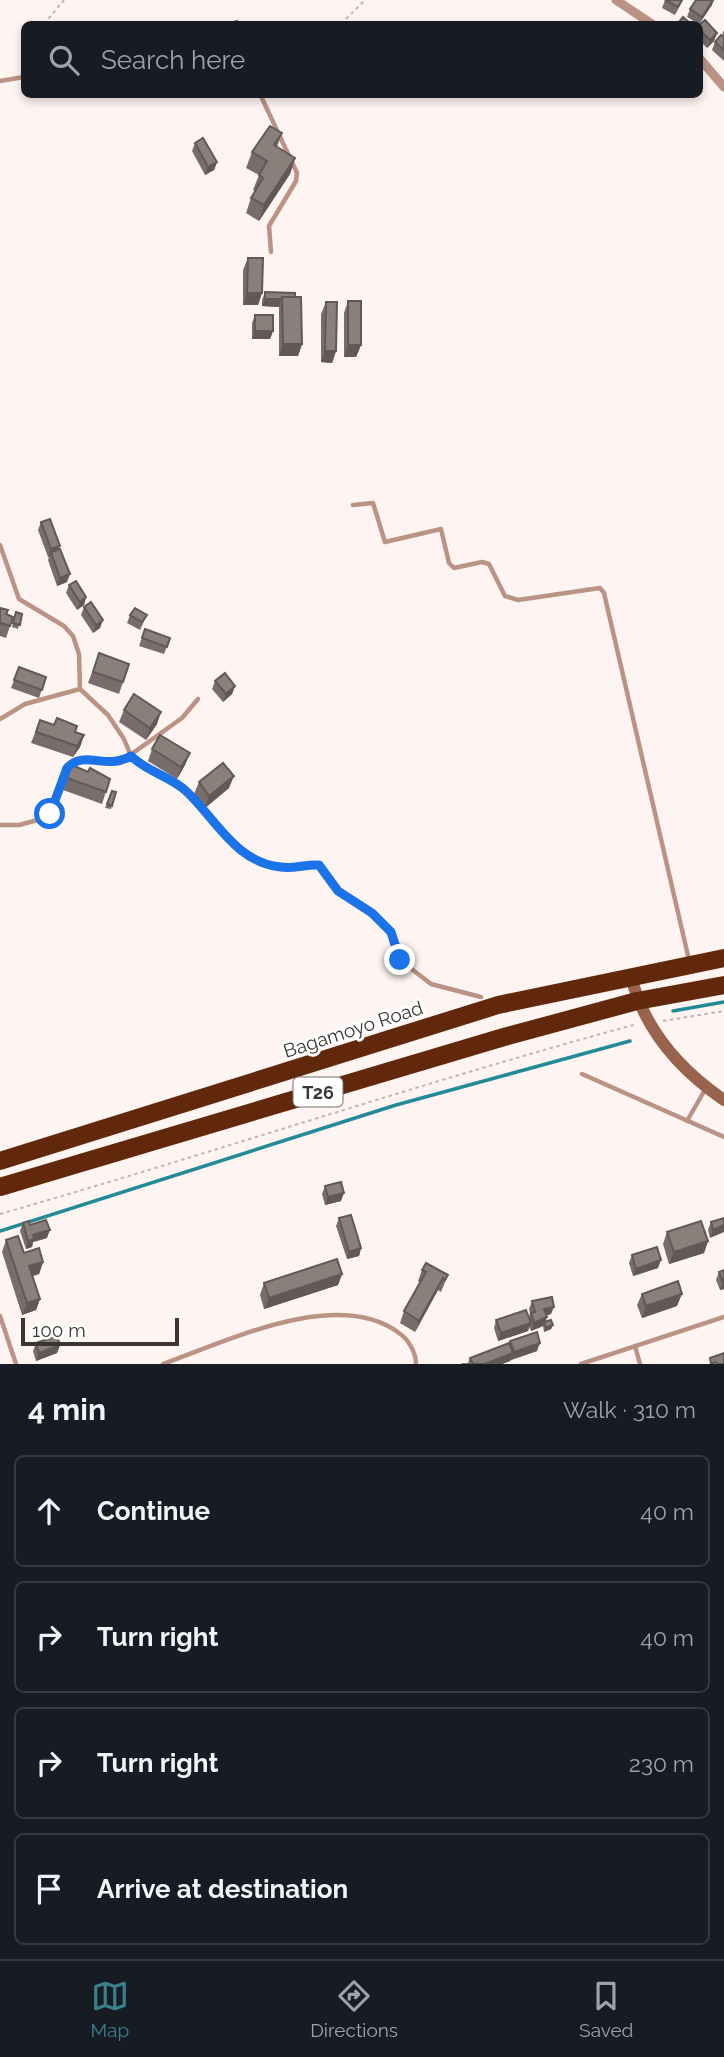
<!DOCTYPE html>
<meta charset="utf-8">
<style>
body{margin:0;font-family:Raleway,sans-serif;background:#20242c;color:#f1f3f6}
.scale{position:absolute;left:21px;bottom:18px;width:158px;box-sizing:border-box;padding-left:7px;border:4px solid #393533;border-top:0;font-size:19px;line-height:24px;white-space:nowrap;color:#393533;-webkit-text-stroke:5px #fff;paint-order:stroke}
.stop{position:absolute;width:21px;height:21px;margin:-16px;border:5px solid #1a73e8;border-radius:50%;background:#fff}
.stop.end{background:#1a73e8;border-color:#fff;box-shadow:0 2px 7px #0008}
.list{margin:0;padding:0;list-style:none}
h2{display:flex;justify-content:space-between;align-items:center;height:91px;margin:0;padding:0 28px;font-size:30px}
h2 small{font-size:23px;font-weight:400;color:#9ea1a6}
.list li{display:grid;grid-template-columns:46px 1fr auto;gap:21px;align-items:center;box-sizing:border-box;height:112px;margin:0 14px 14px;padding:0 14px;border:2px solid #363941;border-radius:10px}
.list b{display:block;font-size:26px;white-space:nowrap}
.list em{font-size:23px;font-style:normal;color:#9ea1a6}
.icon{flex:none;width:38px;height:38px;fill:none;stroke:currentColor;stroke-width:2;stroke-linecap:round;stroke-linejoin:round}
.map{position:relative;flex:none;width:724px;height:1364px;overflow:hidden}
.search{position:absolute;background:#171b24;box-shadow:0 4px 10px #0003;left:21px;right:21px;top:21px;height:77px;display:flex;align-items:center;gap:18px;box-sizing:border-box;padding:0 24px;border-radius:10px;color:#9ea1a6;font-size:26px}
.sheet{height:595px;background:#171b24}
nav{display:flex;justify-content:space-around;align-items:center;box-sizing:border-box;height:98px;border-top:2px solid #363941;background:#171b24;font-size:19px;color:#9ea1a6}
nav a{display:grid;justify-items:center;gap:4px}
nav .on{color:#3b818d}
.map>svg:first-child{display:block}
</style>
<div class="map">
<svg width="724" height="1364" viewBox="0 0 724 1364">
<rect width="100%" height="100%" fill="#fef4f1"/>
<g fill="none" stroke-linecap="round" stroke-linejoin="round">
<g stroke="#238a98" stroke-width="3.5">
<polyline points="673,1011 724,1002"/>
<polyline points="0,1231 396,1105 630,1041"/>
</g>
<g stroke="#bfb6b4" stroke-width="2" stroke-dasharray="3.5 3.5" stroke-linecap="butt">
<polyline points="44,24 64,0"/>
<polyline points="341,24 365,0"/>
<polyline points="663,1021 724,1011"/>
<path d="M0,1214C213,1153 423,1082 637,1024"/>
</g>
<g stroke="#ba9384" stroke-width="4.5">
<polyline points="0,81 24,77"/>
<polyline points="260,94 297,173 296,181 269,226 271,252"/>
<polyline points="353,505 373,503 385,542 441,529 449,563 454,568 482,562 489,564 505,596 518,600 600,588 604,593 689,960"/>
<polyline points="0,545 19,599 64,626 73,636 79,654 80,689 108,715 124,739 131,756 141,766 184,789 243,854 261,863 284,868 319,865 338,892 372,913 391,932 400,960 431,984 481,997"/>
<polyline points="0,719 25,704 80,689"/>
<path d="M0,825H19L45,818C63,804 56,763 81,760C94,758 106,765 119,763L182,718L198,699"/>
<polyline points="582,1074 724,1137"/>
<polyline points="687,1121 706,1088"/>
<polyline points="0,1316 16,1364"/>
<polyline points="635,1346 640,1364"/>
<path d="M163,1364C227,1341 338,1287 399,1333C408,1339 416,1352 416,1364"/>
<polyline points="581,1364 724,1317"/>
</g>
<g stroke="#ba9384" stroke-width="9">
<polyline points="616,0 652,24"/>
<polyline points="700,59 724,87"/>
</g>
<path stroke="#99634d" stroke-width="12" d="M631,976C644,1030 679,1069 724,1100"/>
<g stroke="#62280c" stroke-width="18">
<polyline points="0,1161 498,1005 724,958"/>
<polyline points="0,1187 504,1037 637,1001 724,985"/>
</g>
</g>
<g fill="#776d6a">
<polygon points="665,0 683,0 675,15 662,8"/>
<polygon points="712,5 699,24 687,17 690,9"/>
<polygon points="699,25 717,33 714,41 707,48 699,40"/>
<polygon points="724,30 724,61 712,50 715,42 722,35"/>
<polygon points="282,133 277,147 295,158 290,174 259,221 246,213 251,198 255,191 253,190 259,175 246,168 252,152"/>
<polygon points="195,143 217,162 214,170 205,175 192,151"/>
<polygon points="248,258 262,293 258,305 243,305 243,270"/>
<polygon points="265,292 295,297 302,344 298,356 279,356 279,307 262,306 262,300"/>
<polygon points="348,301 361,345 356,357 344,357 344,313"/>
<polygon points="326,302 336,351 332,363 321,362 321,314"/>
<polygon points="255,315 273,331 270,339 252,339 252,323"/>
<polygon points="41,522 58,549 67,582 57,586 48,560 49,557 48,557 38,530"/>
<polygon points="69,585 86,597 84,605 77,610 66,593"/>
<polygon points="84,607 100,628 93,633 81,615"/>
<polygon points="0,608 6,614 13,617 6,638 0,636"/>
<polygon points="16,612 22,614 18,629 12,627"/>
<polygon points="130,615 147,615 140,630 127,623"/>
<polygon points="145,629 170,638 164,654 139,646"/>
<polygon points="99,653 123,682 119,694 88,683"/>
<polygon points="19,667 46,677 39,698 11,688"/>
<polygon points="215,681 235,686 232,694 223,702 212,689"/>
<polygon points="124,710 157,724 146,740 119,722"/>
<polygon points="40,720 84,735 80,747 73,757 31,743"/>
<polygon points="152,749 190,753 185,765 177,779 148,761"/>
<polygon points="72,765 88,772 110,779 102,804 63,790"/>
<polygon points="199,782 229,788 205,808 194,794"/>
<polygon points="112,791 116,792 111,809 105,808"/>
<polygon points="325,1186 341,1201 325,1205 322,1194"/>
<polygon points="339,1218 361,1248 359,1256 347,1259 336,1226"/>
<polygon points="724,1218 710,1238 708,1230 711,1222"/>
<polygon points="23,1223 30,1225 47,1238 33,1242 32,1247 26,1249 20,1231"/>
<polygon points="667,1232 708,1241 704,1253 669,1264 663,1244"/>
<polygon points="6,1240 24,1253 43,1262 39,1274 33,1276 40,1299 36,1310 22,1315 2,1252"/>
<polygon points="632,1255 658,1268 633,1276 629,1263"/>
<polygon points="422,1270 448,1275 441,1292 438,1290 415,1332 400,1323 404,1311 420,1283 418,1281"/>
<polygon points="724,1270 724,1289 720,1290 716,1280 719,1272"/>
<polygon points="342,1274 338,1285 264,1309 260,1295 264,1283"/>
<polygon points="642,1294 677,1306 642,1318 637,1305"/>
<polygon points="532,1301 551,1314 546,1315 545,1321 553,1325 551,1329 544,1332 543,1326 531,1331 529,1326 528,1331 498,1341 494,1328 496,1320 529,1318 530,1313 529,1309"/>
<polygon points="510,1341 537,1351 511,1360 510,1361 502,1364 461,1364 462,1363 468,1363 470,1358 509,1344"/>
<polygon points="36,1343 60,1345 57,1353 36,1361 33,1351"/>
</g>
<g fill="#615956">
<polygon points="713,0 714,0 712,5 699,24 702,17"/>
<polygon points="717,33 714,41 707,48 710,40"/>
<polygon points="295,158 290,174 259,221 264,205"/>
<polygon points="217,162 214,170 205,175 208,167"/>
<polygon points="247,293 262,293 258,305 243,305"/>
<polygon points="265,299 281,299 279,307 262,306"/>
<polygon points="255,331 273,331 270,339 252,339"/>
<polygon points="283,344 302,344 298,356 279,356"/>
<polygon points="348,345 361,345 356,357 344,357"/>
<polygon points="325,351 336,351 332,363 321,362"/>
<polygon points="60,546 57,554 51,552 49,557 48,557 51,549"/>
<polygon points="70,574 67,582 57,586 60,578"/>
<polygon points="86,597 84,605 77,610 80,602"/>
<polygon points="103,620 100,628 93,633 96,625"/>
<polygon points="235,686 232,694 223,702 226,694"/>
<polygon points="161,712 157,724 146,740 150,728"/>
<polygon points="84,735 80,747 73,757 77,746"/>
<polygon points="190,753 185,765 177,779 181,767"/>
<polygon points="234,776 229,788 205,808 209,796"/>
<polygon points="344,1193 341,1201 325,1205 328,1197"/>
<polygon points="724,1225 724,1232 710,1238 713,1230"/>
<polygon points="50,1230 47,1238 33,1242 32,1247 26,1249 28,1241 33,1235"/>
<polygon points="708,1241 704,1253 669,1264 674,1252"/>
<polygon points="361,1248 359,1256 347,1259 349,1252"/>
<polygon points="661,1260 658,1268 633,1276 636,1269"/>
<polygon points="43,1262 39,1274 25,1278 29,1266"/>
<polygon points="342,1274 338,1285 264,1309 269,1298"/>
<polygon points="443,1278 438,1290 415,1332 419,1321"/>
<polygon points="723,1282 724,1282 724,1289 720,1290"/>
<polygon points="682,1294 677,1306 642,1318 646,1306"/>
<polygon points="40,1299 36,1310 22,1315 27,1303"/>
<polygon points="554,1307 551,1314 541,1317 544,1309"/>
<polygon points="547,1317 545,1324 544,1322 543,1326 531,1331 534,1323"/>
<polygon points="531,1323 528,1331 498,1341 501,1333"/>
<polygon points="553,1325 551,1329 544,1332 546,1328"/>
<polygon points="540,1343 537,1351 511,1360 514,1352"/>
<polygon points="60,1345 57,1353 36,1361 39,1353"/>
<polygon points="513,1353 510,1361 502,1364 485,1364"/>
</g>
<g fill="#8a7f7b" stroke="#615956" stroke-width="2">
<polygon points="665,0 682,0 678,7"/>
<polygon points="696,0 713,0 702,17 690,9"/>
<polygon points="683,17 690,23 688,24 681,24 679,22"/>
<polygon points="705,20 717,33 710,40 699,29 699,25"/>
<polygon points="237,21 237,24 226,24"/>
<polygon points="721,35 724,37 724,50 715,42"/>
<polygon points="270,126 282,133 274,145 295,158 264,205 251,198 263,178 259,175 267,161 252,152"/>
<polygon points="203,138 217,162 208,167 195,143"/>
<polygon points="248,258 263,258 262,293 247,293"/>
<polygon points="265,292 295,293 295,297 282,297 282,299 265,299"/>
<polygon points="282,297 301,297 302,344 283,344"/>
<rect x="348" y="301" width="13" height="44"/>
<polygon points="326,302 337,302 336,351 325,351"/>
<rect x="255" y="315" width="18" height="16"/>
<polygon points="50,519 60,546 51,549 41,522"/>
<polygon points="60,549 70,574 60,578 51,552"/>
<polygon points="76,581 86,597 80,602 69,585"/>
<polygon points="91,602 103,620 96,625 84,607"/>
<polygon points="0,608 8,610 6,614 13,617 10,626 1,623 0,625"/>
<polygon points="135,608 147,615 142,622 130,615"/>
<polygon points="16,612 22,614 20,625 13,623"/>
<polygon points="145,629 170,638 167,647 142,638"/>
<polygon points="99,653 129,664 123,682 93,672"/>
<polygon points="19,667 46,677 42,690 14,680"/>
<polygon points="225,673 235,686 226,694 215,681"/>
<polygon points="134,694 161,712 150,728 124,710"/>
<polygon points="57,718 77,726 75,732 84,735 77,746 36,732 40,720 54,725"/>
<polygon points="160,735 190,753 181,767 152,749"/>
<polygon points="223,763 234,776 209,796 199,782"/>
<polygon points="72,765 88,772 90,768 110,779 106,792 67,778"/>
<polygon points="112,791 116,792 112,806 107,804"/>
<polygon points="341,1182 344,1193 328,1197 325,1186"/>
<polygon points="351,1215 361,1248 349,1252 339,1218"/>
<polygon points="724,1218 724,1225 713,1230 711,1222"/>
<polygon points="46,1220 50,1230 33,1235 34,1239 28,1241 23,1223 29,1221 30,1225"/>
<polygon points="701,1221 708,1241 674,1252 667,1232"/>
<polygon points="18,1236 24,1253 39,1248 43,1262 29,1266 40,1299 27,1303 6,1240"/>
<polygon points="657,1247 661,1260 636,1269 632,1255"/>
<polygon points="337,1259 342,1274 269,1298 264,1283"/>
<polygon points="426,1263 448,1275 445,1280 443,1278 419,1321 404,1311 426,1272 422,1270"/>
<polygon points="724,1270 724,1282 723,1282 719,1272"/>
<polygon points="678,1281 682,1294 646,1306 642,1294"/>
<polygon points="552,1297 554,1307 544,1309 547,1317 534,1323 531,1313 535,1312 532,1301"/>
<polygon points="526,1310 531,1323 501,1333 496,1320"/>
<polygon points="551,1320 553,1325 546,1328 544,1322"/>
<polygon points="537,1332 540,1343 514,1352 510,1341"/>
<polygon points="57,1336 60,1345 39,1353 36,1343"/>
<polygon points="509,1343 513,1353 485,1364 473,1364 470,1358"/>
<polygon points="724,1353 724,1364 717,1364 716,1362 711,1364 710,1358"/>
</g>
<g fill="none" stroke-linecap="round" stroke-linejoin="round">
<path stroke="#1a73e8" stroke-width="9" d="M50,814L67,768C85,749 105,771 131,756C147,772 170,776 186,791C216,819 236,863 281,867C294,869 306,864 319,865L338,891L372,913L391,932L400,960"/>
</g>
<g text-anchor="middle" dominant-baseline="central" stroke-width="6" stroke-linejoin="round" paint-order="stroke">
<rect fill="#fff" stroke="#747270" stroke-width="2" x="293.5" y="1077.5" width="49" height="29" rx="5"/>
<g font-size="18" font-weight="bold" fill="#393533">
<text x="318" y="1092">T26</text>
</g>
<g font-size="19" fill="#393533" stroke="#fff">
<text transform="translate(353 1029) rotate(-18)">Bagamoyo Road</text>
</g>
</g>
</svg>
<div class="scale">100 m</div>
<div class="stop" style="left:50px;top:814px"></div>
<div class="stop end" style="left:400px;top:960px"></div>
<div class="search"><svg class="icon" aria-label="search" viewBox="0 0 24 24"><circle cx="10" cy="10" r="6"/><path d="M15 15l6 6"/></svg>Search here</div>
</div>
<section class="sheet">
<h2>4 min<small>Walk · 310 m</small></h2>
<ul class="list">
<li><svg class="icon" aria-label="ahead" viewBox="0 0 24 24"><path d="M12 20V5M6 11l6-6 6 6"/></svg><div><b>Continue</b></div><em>40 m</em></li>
<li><svg class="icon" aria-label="right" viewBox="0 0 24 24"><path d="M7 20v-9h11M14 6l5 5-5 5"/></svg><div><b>Turn right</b></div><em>40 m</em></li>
<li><svg class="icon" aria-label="right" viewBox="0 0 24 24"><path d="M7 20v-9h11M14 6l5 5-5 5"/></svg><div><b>Turn right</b></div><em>230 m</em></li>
<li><svg class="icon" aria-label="arrive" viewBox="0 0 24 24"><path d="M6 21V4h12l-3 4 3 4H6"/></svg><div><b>Arrive at destination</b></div></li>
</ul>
</section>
<nav>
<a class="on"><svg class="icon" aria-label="map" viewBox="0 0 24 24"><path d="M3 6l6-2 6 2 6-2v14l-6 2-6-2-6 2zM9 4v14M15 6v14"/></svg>Map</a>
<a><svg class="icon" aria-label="directions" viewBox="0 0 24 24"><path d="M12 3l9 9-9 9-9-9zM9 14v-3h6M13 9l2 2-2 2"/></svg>Directions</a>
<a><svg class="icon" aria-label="saved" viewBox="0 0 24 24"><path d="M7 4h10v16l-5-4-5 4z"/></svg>Saved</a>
</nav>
